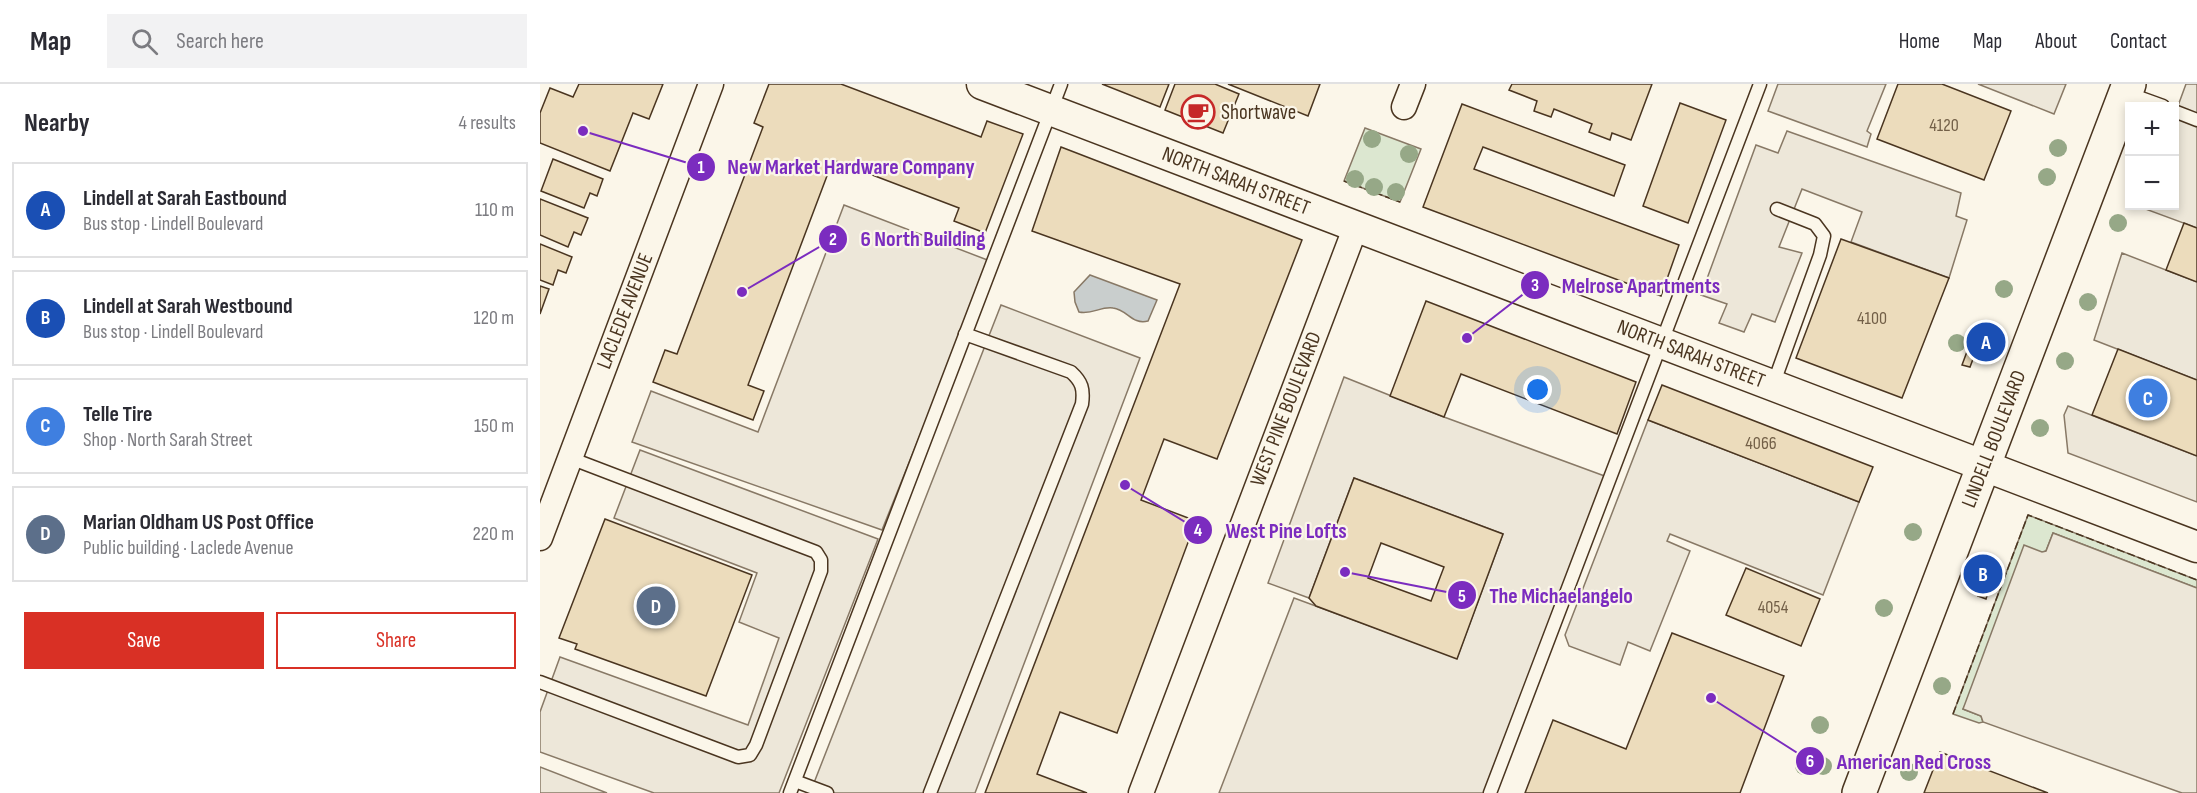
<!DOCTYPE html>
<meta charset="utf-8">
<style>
body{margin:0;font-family:"Sofia Sans Condensed",sans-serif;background:#f2f2f3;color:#2b2b33}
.controls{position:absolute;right:18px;top:18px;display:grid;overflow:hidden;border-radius:0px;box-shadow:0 3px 9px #0003}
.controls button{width:54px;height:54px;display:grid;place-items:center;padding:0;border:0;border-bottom:2px solid #e1e1e2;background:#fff;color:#2b2b33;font:30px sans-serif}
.you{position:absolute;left:998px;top:306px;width:21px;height:21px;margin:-15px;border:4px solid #fff;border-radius:50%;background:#1a73e8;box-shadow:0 0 0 9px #1a73e833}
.badge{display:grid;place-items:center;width:39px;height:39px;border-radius:50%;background:#d93025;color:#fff;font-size:20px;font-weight:700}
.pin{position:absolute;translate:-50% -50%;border:3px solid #fff;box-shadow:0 2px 6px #0006}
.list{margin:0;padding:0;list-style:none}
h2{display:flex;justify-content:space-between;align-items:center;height:78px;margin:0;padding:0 24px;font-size:26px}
h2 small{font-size:20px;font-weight:400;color:#7c7c81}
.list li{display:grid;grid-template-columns:39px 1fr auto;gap:18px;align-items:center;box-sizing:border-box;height:96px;margin:0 12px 12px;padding:0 12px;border:2px solid #e1e1e2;border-radius:0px}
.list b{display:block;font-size:22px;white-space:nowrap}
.list p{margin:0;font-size:20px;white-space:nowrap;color:#7c7c81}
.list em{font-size:20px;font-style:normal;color:#7c7c81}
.actions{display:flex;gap:12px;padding:18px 24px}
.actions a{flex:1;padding:14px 0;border:2px solid #d93025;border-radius:0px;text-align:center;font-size:21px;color:#d93025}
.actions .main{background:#d93025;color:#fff}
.icon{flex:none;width:33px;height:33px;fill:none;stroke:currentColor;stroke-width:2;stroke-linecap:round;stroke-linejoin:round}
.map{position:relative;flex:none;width:1657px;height:709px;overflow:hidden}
header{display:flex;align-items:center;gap:36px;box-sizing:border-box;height:84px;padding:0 30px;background:#fff;border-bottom:2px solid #e1e1e2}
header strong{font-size:28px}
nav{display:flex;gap:33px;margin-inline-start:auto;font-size:21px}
.search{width:420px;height:54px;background:#f2f2f3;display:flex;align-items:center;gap:15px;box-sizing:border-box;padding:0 21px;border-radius:0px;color:#7c7c81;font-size:22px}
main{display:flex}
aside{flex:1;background:#fff}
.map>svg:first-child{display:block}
</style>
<header>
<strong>Map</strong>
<div class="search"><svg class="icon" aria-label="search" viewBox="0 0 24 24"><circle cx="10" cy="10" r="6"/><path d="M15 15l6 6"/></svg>Search here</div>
<nav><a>Home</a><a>Map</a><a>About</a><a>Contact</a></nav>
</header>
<main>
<aside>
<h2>Nearby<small>4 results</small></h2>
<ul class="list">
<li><span class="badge" style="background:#1a4fb4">A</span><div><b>Lindell at Sarah Eastbound</b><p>Bus stop · Lindell Boulevard</p></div><em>110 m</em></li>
<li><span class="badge" style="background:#1a4fb4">B</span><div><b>Lindell at Sarah Westbound</b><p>Bus stop · Lindell Boulevard</p></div><em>120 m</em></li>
<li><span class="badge" style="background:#3f7fe0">C</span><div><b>Telle Tire</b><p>Shop · North Sarah Street</p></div><em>150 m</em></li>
<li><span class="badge" style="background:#5c6f8a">D</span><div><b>Marian Oldham US Post Office</b><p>Public building · Laclede Avenue</p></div><em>220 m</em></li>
</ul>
<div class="actions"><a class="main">Save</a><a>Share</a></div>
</aside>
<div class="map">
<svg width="1657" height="709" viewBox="0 0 1657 709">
<rect width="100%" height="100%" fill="#fbf6e9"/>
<g fill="#dce7d0" stroke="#887966" stroke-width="1.5">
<polygon points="825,44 881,65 860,118 804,97"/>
<polygon points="1488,431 1657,496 1657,504 1513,449 1506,467 1503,468 1423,625 1441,632 1443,638 1439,639 1413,630"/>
</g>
<g fill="#ede7d9" stroke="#887966" stroke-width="1.5">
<polygon points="1238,0 1346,0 1327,47 1331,50 1327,63 1228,27"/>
<polygon points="1438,0 1526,0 1514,30"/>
<polygon points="1646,0 1657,0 1657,144 1600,123 1601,122 1634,122 1635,30"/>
<polygon points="1247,47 1421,109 1416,132 1427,136 1409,194 1311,158 1322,128 1262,105 1239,163 1262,169 1235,238 1212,230 1204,248 1179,239 1187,220 1161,211 1216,61 1238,69"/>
<polygon points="304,121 450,177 342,446 92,358 111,307 218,348"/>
<polygon points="1582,169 1657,198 1657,296 1554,256"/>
<polygon points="461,221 600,274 435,709 270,709"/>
<polygon points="804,293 904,333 1070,394 950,709 679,709 754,514 917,574 963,450 814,394 769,514 728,499"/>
<polygon points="1528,322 1657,372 1657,418 1528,369 1524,331"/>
<polygon points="1108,336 1319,418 1283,511 1130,450 1127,457 1150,467 1110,567 1088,558 1080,581 1029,562 1025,551"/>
<polygon points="100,366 338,455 239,709 114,709 0,668 0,628 20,573 208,641 239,554 199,538 217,489 74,434"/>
<polygon points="1513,449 1657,504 1657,709 1642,709 1443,638 1441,632 1423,625 1484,461 1502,468 1506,467"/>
<polygon points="0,683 67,709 0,709"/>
</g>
<path fill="#c9cecd" stroke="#887966" stroke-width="1.5" d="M550,191L617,216L608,237C592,241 588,226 573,224C561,222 552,231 539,228L535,218L534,208Z"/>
<g fill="#ecdcbc" stroke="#4a3520" stroke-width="1.5" fill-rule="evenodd">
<polygon points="39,0 123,0 109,35 93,29 70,87 0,59 0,29 10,4 33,13"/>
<polygon points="229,0 301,0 441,53 447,37 483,50 445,149 414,137 419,124 293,76 208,301 224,307 213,336 113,298 125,266 137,270 223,43 214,39"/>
<polygon points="562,0 629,0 620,23"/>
<polygon points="635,0 675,0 699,10 683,49 625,26"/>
<polygon points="688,0 780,0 768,32"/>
<polygon points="972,0 1112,0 1091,56 1072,49 1070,56 1049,48 1052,40 1014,25 1011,33 994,27 997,17 969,6"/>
<polygon points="1358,0 1402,0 1471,27 1444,96 1337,55"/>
<polygon points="1140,19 1186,36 1148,139 1103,122"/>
<polygon points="922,20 1085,81 1074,112 943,63 934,85 1139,161 1121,212 883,123"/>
<polygon points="521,63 762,156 677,375 624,355 601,416 656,437 577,649 520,628 497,690 547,709 445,709 640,200 492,147"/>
<polygon points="13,75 63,95 57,112 50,109 44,124 1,107"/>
<polygon points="0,115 48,134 41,151 34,148 28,163 0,151"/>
<polygon points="1644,139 1657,144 1657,198 1626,186"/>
<polygon points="1301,155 1409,194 1362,314 1256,274"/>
<polygon points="0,160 32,173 26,189 18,186 13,201 0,196"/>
<polygon points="0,202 9,205 0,230"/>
<polygon points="886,217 1096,298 1077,350 921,290 904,333 850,312"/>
<polygon points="1428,265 1436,267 1430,283 1422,281"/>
<polygon points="1578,265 1657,296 1657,372 1552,331"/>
<polygon points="1122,301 1333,383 1319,418 1108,336"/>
<path d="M814,394L963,450L917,575L776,522L769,514ZM841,459L904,483L891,517L828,494Z"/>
<polygon points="65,435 212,491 166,612 35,565 37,560 19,554"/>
<polygon points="1206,484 1280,515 1261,562 1186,531"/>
<polygon points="1444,497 1451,499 1446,515 1438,512"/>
<polygon points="1132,549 1244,592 1200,709 985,709 1013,636 1086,665"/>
<polygon points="1400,668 1508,709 1384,709"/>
</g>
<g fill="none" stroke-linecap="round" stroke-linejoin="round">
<g stroke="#4a3520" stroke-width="15">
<g id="service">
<polyline points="1587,9 1623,22"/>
<polyline points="1634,27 1657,36"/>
<polyline points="1233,301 1280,171 1284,152 1275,140 1237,125"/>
<polyline points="0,598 198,673 210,671 216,661 281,487 281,476 276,468 30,374"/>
<polyline points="255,697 287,709"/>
<polyline points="250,709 521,0"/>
<path d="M390,709L542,320C544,305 542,298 531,288L425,250"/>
<polyline points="950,709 1220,0"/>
</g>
</g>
<g stroke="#4a3520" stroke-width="27">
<g id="minor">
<polyline points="864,23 873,0"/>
<polyline points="0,454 171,0"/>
<polyline points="601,709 816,142"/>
</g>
</g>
<g stroke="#4a3520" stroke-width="33">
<polyline id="tertiary" points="442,0 1657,463"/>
</g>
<g stroke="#4a3520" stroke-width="36">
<polyline id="secondary" points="1319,709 1589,0"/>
</g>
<use href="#service" stroke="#fbf6e9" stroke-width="12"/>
<use href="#minor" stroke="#fbf6e9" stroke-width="24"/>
<use href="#tertiary" stroke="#fbf6e9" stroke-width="30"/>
<use href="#secondary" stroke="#fbf6e9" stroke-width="33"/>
<g stroke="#4a3520" stroke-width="1.5" stroke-dasharray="8 3" stroke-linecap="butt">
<polyline points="804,97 860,118"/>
<polyline points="1413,630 1488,431 1657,496"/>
</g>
</g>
<g fill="#96a887">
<circle cx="832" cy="55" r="9"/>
<circle cx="1518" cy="64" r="9"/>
<circle cx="869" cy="70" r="9"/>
<circle cx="1507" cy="93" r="9"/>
<circle cx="815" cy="95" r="9"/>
<circle cx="834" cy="103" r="9"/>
<circle cx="856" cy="108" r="9"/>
<circle cx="1578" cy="139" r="9"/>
<circle cx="1464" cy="205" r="9"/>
<circle cx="1548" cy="218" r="9"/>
<circle cx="1417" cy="259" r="9"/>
<circle cx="1525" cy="277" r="9"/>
<circle cx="1500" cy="344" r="9"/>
<circle cx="1373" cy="448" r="9"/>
<circle cx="1344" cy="524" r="9"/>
<circle cx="1402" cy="602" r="9"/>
<circle cx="1280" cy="641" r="9"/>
<circle cx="1264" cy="682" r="9"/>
<circle cx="1283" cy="682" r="9"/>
<circle cx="1369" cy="688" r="9"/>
</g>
<defs>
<g id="cafe-ring" transform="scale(1.725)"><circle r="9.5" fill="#fbf6e9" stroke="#c62828" stroke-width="1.5"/><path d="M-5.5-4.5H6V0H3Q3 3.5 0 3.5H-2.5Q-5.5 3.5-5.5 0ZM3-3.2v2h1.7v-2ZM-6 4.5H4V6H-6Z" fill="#c62828"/></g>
</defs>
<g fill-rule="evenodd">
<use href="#cafe-ring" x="658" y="28"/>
</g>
<g text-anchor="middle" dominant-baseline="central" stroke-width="4.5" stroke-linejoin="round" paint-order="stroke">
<g font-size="18" fill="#725f47">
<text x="1404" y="41">4120</text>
<text x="1332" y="234">4100</text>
<text x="1221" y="359">4066</text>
<text x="1233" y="523">4054</text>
</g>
<g font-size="21" fill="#4a3520" stroke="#fbf6e9" text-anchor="start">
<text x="681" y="28">Shortwave</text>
</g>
<g font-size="21" fill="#4a3520" stroke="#fbf6e9">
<text transform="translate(696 97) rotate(21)">NORTH SARAH STREET</text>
<text transform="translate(85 227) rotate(-69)">LACLEDE AVENUE</text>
<text transform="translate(1151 270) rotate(21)">NORTH SARAH STREET</text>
<text transform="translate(746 325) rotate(-69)">WEST PINE BOULEVARD</text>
<text transform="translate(1454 355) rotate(-69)">LINDELL BOULEVARD</text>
</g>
</g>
<path fill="none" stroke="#7b2cbf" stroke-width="2" d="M43 47L161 83M202 208L293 155M927 254L995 201M585 401L658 446M805 488L922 511M1171 614L1270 677"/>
<g fill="#7b2cbf" stroke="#fbf6e9" stroke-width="2">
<circle cx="43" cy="47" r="6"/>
<circle cx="202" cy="208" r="6"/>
<circle cx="927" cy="254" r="6"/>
<circle cx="585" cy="401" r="6"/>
<circle cx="805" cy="488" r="6"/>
<circle cx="1171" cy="614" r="6"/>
<circle cx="161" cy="83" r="15"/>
<circle cx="293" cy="155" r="15"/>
<circle cx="995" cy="201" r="15"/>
<circle cx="658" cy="446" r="15"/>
<circle cx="922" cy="511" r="15"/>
<circle cx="1270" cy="677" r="15"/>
</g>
<g font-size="18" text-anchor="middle" font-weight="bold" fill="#fff">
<text x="161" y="89">1</text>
<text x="293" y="161">2</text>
<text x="995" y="207">3</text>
<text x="658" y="452">4</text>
<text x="922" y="518">5</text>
<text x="1270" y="683">6</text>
</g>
<g font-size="22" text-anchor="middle" font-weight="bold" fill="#7b2cbf" stroke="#fbf6e9" stroke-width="4.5" stroke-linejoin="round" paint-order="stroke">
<text x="311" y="90">New Market Hardware Company</text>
<text x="383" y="162">6 North Building</text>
<text x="1101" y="209">Melrose Apartments</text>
<text x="746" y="454">West Pine Lofts</text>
<text x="1021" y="519">The Michaelangelo</text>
<text x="1374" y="685">American Red Cross</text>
</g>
</svg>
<div class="controls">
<button>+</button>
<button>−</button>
</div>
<div class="you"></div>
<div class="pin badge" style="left:1446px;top:258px;background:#1a4fb4">A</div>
<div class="pin badge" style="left:1443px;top:490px;background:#1a4fb4">B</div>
<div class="pin badge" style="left:1608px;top:314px;background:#3f7fe0">C</div>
<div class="pin badge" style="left:116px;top:522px;background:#5c6f8a">D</div>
</div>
</main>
